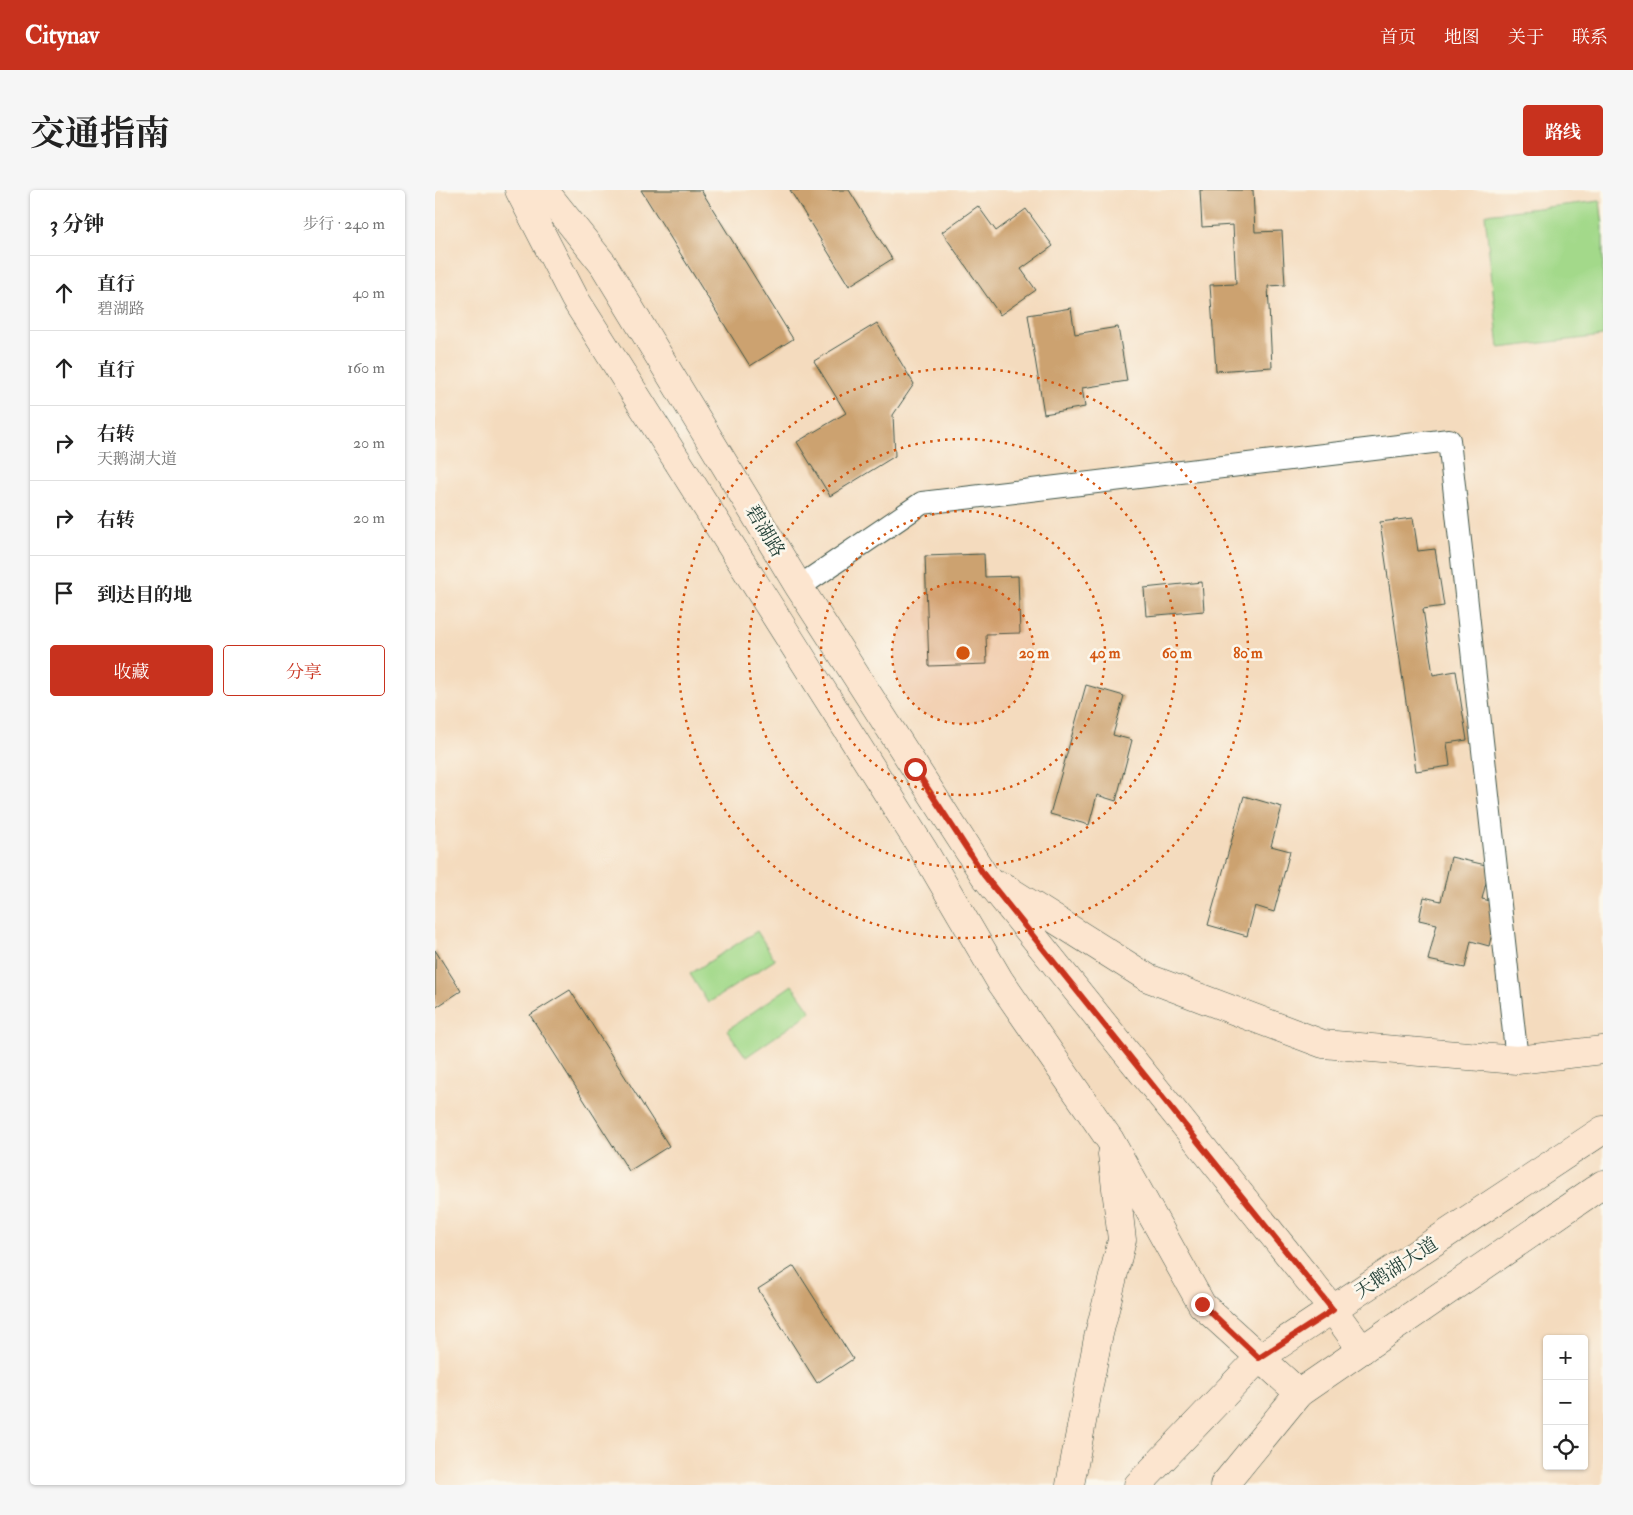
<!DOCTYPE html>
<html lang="zh">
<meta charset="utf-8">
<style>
body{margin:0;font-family:"IM FELL Double Pica","Noto Serif SC",serif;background:#f6f6f6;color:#222}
.controls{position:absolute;right:15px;bottom:15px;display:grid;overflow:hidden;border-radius:5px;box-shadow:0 1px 4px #0004}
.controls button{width:45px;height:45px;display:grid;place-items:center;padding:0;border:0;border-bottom:1px solid #e0e0e0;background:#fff;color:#222;font:25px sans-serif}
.stop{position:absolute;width:15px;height:15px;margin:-11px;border:4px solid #c8321e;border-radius:50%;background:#fff}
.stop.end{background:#c8321e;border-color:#fff;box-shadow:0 1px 5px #0008}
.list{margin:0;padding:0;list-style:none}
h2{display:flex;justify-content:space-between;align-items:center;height:65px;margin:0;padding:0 20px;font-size:21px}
h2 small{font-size:16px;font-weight:400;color:#767676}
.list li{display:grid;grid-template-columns:32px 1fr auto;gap:15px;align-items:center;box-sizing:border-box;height:75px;padding:0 20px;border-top:1px solid #e0e0e0}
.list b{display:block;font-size:19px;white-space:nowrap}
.list p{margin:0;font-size:16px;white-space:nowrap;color:#767676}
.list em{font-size:16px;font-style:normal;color:#767676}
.actions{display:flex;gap:10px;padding:15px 20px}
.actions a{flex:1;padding:11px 0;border:1px solid #c8321e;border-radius:5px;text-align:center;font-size:18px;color:#c8321e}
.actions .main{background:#c8321e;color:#fff}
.icon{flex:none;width:28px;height:28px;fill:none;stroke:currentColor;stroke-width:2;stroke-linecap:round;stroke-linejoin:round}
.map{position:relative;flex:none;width:1168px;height:1295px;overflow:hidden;border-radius:5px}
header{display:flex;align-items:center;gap:30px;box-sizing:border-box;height:70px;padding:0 25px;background:#c8321e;color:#fff}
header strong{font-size:24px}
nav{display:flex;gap:28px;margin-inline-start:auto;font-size:18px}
.intro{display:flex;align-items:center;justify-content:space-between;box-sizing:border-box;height:120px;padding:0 30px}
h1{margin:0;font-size:35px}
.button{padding:12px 22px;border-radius:5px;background:#c8321e;color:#fff;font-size:18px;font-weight:700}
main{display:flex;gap:30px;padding:0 30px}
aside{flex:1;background:#fff;border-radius:5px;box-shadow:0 1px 4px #0004}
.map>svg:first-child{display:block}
</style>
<header>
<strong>Citynav</strong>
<nav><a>首页</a><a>地图</a><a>关于</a><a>联系</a></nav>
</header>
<div class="intro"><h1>交通指南</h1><a class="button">路线</a></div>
<main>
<aside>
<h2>3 分钟<small>步行 · 240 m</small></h2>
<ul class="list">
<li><svg class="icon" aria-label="ahead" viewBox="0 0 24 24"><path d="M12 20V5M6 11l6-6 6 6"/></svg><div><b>直行</b><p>碧湖路</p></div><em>40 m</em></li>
<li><svg class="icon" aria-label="ahead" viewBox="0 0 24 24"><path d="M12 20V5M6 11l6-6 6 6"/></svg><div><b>直行</b></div><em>160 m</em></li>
<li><svg class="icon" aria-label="right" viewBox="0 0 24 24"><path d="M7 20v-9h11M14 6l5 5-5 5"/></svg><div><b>右转</b><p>天鹅湖大道</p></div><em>20 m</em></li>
<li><svg class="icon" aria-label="right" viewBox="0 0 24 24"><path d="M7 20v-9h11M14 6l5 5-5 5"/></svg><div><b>右转</b></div><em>20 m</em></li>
<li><svg class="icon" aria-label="arrive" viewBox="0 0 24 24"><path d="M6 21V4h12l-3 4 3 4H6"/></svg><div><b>到达目的地</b></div></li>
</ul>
<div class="actions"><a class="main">收藏</a><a>分享</a></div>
</aside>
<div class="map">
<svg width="1168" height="1295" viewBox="0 0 1168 1295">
<rect width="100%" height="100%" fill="#fbf7ec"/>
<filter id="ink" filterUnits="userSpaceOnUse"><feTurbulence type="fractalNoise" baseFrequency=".02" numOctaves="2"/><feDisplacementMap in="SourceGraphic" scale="10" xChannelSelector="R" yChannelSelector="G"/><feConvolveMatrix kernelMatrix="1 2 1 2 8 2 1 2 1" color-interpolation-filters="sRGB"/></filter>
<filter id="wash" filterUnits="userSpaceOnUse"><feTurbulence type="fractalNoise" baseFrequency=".0096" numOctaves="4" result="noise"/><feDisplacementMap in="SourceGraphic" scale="20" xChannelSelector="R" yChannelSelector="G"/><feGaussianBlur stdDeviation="1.12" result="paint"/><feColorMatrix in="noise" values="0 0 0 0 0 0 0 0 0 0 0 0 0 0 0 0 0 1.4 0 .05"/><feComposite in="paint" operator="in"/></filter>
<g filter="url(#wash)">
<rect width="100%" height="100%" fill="#f4dbbe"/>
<g fill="#a3d98a" stroke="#618b5f">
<polygon points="1165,11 1168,36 1168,146 1064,158 1050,24"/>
<polygon points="322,741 340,770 273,813 255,784"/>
<polygon points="357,795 376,822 311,867 292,840"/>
</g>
<g id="blocks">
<g fill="#cca270">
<polygon points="206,0 266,0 358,149 315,176"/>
<polygon points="355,0 414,0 457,69 414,96"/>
<polygon points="765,0 818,0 820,42 847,41 850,95 833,96 837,177 781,181 775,95 801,94 798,35 767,37"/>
<polygon points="543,16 561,41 591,19 618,56 586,79 601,100 565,125 507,42"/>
<polygon points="636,118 640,144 683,137 692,191 647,198 650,217 609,224 593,125"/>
<polygon points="442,133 479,194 458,225 460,266 395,306 362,252 411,223 379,171"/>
<polygon points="978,328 983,361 1000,359 1009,416 988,419 998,485 1021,481 1032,550 1012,553 1015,576 981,581 945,332"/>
<polygon points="549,364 550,387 583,386 585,443 551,444 552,474 494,476 490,366"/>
<polygon points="767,392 769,421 711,426 709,398"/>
<polygon points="651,495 689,506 678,545 697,550 681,611 662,605 654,635 615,624"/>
<polygon points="809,606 847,617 836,656 855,661 839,722 820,716 812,746 773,735"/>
<polygon points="1016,667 1055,676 1047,709 1064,713 1054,756 1036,751 1030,778 993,770 1002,734 984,730 989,707 1006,711"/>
<polygon points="0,760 26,801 0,818"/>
<polygon points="135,800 234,956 194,981 95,825"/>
<polygon points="359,1076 418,1169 382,1193 323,1099"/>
</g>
</g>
</g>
<g filter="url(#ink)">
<use href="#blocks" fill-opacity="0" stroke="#3f5549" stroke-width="1"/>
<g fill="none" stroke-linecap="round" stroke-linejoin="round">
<g stroke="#3f5549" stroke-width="24">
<polyline id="minor" points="364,397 487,313 1014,250 1082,870"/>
</g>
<g stroke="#3f5549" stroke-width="29">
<g id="secondary">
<polyline points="84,0 140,109 489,661 565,791 675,950 767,1115 864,1203"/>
<polyline points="109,0 168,74 364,397 549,685 898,1120 927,1160"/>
<polyline points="567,696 713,788 888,854 1082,870 1168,860"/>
<polyline points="635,1295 663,1148 687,1050 677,964"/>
<polyline points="703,1295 824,1168 1168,940"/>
<polyline points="789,1295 864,1203 1168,994"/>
</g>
</g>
<use href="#minor" stroke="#fff" stroke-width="22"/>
<use href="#secondary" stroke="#fce5cf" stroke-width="28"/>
</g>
</g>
<g fill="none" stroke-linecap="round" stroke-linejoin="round" filter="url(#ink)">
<polyline stroke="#c8321e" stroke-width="6" points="480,579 549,685 898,1120 824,1168 767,1114"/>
</g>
<circle cx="528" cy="463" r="71" fill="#d45610" fill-opacity=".12"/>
<g fill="none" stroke="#d45610" stroke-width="2.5" stroke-dasharray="2.5 5">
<circle cx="528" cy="463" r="71"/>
<circle cx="528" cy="463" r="142"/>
<circle cx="528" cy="463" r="214"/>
<circle cx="528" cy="463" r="285"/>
</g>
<g text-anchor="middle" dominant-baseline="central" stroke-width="5" stroke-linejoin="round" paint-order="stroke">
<g font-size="19" fill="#1f3d34" stroke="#fbf7ec">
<text transform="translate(330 341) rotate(59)">碧湖路</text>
<text transform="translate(961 1078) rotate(-33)">天鹅湖大道</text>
</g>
</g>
<circle cx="528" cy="463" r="8" fill="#d45610" stroke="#fbf7ec" stroke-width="2.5"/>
<g font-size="15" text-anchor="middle" font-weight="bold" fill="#d45610" stroke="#fbf7ec" stroke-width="5" stroke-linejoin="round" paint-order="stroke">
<text x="599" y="468">20 m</text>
<text x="670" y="468">40 m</text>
<text x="742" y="468">60 m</text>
<text x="813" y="468">80 m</text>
</g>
</svg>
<div class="controls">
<button>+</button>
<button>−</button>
<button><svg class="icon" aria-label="locate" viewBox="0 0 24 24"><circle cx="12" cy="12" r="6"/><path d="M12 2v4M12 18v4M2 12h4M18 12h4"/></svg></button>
</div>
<div class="stop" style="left:480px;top:579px"></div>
<div class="stop end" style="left:767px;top:1114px"></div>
</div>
</main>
